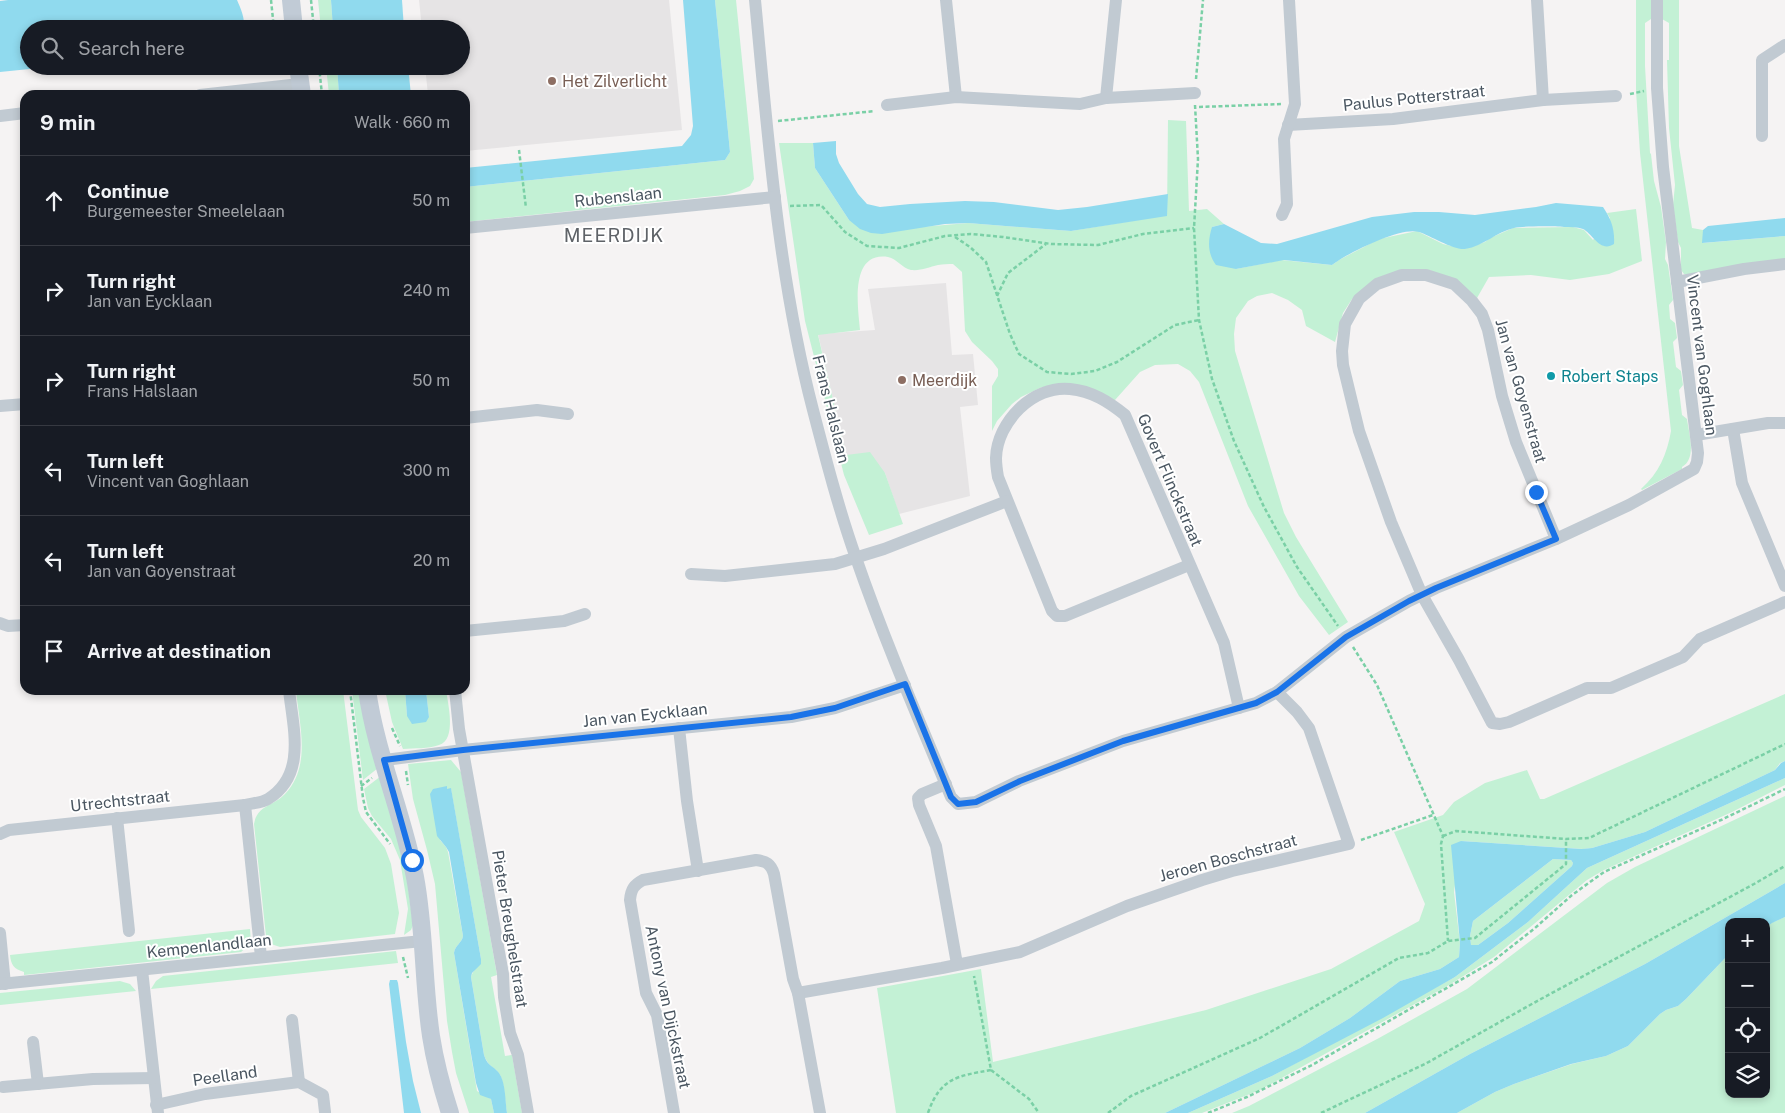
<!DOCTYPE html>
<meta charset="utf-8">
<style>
body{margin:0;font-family:"Public Sans",sans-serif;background:#242831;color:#f1f3f6}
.controls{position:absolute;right:15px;bottom:15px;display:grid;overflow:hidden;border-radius:10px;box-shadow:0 2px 8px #0003}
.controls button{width:45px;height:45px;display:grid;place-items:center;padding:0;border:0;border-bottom:1px solid #363941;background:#171b24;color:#f1f3f6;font:25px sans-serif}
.stop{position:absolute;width:15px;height:15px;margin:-11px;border:4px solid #1a73e8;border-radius:50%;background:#fff}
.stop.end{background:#1a73e8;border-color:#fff;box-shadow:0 1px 5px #0008}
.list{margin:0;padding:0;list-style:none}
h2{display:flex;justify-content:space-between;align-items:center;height:65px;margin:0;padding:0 20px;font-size:21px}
h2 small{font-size:16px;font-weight:400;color:#9ea1a6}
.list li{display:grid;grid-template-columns:32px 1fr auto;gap:15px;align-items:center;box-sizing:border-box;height:90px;padding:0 20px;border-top:1px solid #363941}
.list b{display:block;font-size:19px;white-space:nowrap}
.list p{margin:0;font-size:16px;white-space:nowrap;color:#9ea1a6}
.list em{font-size:16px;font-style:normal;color:#9ea1a6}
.icon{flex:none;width:28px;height:28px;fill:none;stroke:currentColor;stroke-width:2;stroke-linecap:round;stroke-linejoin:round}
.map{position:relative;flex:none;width:1785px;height:1113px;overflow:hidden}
.search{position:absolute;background:#171b24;box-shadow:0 2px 8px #0003;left:20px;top:20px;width:450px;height:55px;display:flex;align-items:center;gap:12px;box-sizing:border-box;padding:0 18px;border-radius:28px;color:#9ea1a6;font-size:19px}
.panel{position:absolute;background:#171b24;box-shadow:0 2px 8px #0003;left:20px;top:90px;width:450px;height:605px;border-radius:15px}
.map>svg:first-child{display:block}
</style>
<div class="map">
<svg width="1785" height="1113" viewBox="0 0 1785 1113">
<rect width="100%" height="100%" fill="#f5f3f3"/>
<g fill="#e6e4e5">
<polygon points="419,0 669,0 682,130 465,151 465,95 428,95 425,66 461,66 461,29 422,29"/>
<polygon points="946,283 952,355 973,354 978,405 960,407 970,496 899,514 885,473 846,455 818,334 875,330 868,289"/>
</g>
<g fill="#c3f1d5">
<polygon points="318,0 331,0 333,29 321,29"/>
<polygon points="715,0 736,0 754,179 750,186 740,191 725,195 465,222 465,187 725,160 730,152"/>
<path d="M1636,0H1651V19L1645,23V66L1650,153L1651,154L1654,181L1661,207L1666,242L1665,259L1668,265L1673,300L1669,305L1670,319L1675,323L1677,338L1673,342L1676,367L1681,371L1683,385L1679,390L1682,415L1687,419C1689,434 1697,458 1682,467V469L1642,490L1641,489C1659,473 1667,454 1671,431L1640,153L1636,91Z"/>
<polygon points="1663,0 1679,0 1679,146 1692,228 1703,230 1703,243 1785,236 1785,259 1689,275 1684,274 1681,270 1681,248 1678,242 1673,205 1675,185 1669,128 1667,60 1669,60 1669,23 1662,19"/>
<polygon points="326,66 337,66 339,95 329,95"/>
<path d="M1168,120L1186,121L1189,211L1207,209L1224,224L1212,227L1236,269L1281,260L1332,265L1339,260L1379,239L1417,231L1443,244L1464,249L1485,242L1490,238L1513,228L1573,227L1584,230L1593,240L1610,218L1607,213L1636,209L1642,261L1609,274L1570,280L1531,275L1489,277L1477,298L1430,270L1352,299L1343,313L1335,342L1306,326L1302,310L1288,300L1272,293L1257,296L1248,301L1236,318L1234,334L1235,351L1284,513L1296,537L1348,622L1329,635L1299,596L1248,506L1199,382L1190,371L1178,364L1155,365L1140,372L1115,400L1042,387L1021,397L1012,404L997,421L992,431V386L998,376V369L992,361L972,342L965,331L962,272L953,264C948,264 943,264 938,265C929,267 921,271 911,270C902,268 897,259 888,257C849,251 858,308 860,330L818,335L846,455L870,452L885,473L903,524L869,535L844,475L805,321L779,143H813L815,168L849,220L921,227L968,223L1071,231L1167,215Z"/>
<path d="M296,690H343L358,810L361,817L385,848L391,864L399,913L395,934L280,947L271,944L266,936L254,824C257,805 274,806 285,794C312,766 299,724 296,690Z"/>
<polygon points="352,690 361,690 378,768 363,780"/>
<path d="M385,690H405L407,716L429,717L426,690H446C448,704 457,740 439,745C428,749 415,748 403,749L392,722Z"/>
<polygon points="1785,694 1785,761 1780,763 1775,770 1645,832 1592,848 1583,849 1461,841 1454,892 1460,943 1459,957 1440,969 1400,981 1350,1018 1300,1048 1165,1113 896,1113 877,988 981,969 993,1062 1206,1010 1331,969 1419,921 1425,904 1394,832 1443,815 1454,802 1485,783 1527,770 1540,799 1544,799"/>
<path d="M451,760L461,772L497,975L491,977L505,1056L512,1055L522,1113H507C505,1102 505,1088 501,1077C497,1067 489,1069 484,1055L471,977C473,970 478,968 481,959L451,789H447V787L440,840L446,847L448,852L463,936C462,943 455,945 454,953L477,1091L491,1099L494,1113H469L456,1073L452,1052L447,1021L435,884L427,850L413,799L408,764Z"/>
<polygon points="381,776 404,855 413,925 411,930 404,935 408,909 400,860 391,839 372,816 368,808 364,789"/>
<polygon points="1785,778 1785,785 1732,812 1604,870 1587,880 1494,957 1449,985 1260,1090 1202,1113 1188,1113 1272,1076 1455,977 1528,922 1587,868"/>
<polygon points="1785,796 1785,883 1645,964 1470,1054 1365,1113 1232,1113 1249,1106 1379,1038 1467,989 1607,883 1635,867"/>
<polygon points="1553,859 1571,860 1573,863 1572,866 1508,923 1478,945 1471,945 1470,936 1473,921"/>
<polygon points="1785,917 1785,1113 1457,1113 1495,1092 1514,1084 1572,1064 1606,1056 1628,1046 1660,1014 1666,1010 1678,1006 1686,999 1729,954 1729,1094 1766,1094 1766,927 1771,923"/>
<path d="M250,929L251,943L241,952L24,975V972C14,969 11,965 10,955Z"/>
<polygon points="396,951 398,963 151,989 156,981 163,976"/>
<polygon points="120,981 130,984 136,991 0,1005 0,993"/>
</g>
<g fill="#90daee" fill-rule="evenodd">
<path d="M8,0H237C241,9 245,18 244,29H29V66H59L0,72V1Z"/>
<polygon points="331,0 402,0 404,29 333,29"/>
<polygon points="683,0 715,0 730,152 725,160 465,187 465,168 682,146 691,135 693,126"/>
<polygon points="337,66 408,66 411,95 339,95"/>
<polygon points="836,141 836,154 839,163 858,194 867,204 880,207 910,204 965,201 994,202 1058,210 1087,207 1168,194 1167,216 1071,231 968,223 945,224 882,234 871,233 860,229 849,220 815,168 813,143"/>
<path d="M1556,203L1603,207C1611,219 1615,229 1614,244C1600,253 1593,234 1583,229C1577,227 1570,227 1564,227C1554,226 1523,226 1514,228C1496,232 1484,246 1465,249C1453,250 1431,236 1419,232C1401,226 1346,254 1332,265L1284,260L1236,269L1216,265C1207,253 1208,240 1212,227L1224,224L1261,243L1277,244L1372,217L1414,212H1439L1475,215L1536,207Z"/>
<polygon points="1785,218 1785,236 1702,243 1703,230 1708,226"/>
<polygon points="405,690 426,690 429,717 426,722 412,724 407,716"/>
<path d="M1785,761V778L1587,868L1528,922L1455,977L1383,1018L1272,1076L1188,1113H1165L1300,1048L1350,1018L1400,981L1440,969L1459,957L1460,943L1451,845L1461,841L1582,849L1592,848L1645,832L1775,770L1781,763ZM1553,859L1571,860L1573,863L1572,866L1508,923L1478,945H1471L1470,936L1473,921Z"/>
<path d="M447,786V789L451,788L481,959V964L472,973L471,977L484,1055C488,1067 493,1065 499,1073C506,1083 505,1101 507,1113H494L491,1099L480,1095L476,1083L454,953C455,945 462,943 463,936L449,852L446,847L437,836L430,794L433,789Z"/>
<polygon points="1785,883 1785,917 1772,923 1766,927 1766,922 1729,922 1729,954 1686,999 1678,1006 1666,1010 1660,1014 1628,1046 1606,1056 1571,1064 1514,1084 1495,1092 1457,1113 1365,1113 1470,1054 1645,964"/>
<polygon points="390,980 397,980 398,983 406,1042 413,1081 421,1113 404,1113 389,984"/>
</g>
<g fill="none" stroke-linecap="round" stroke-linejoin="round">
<g stroke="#7ad0a6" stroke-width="2.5" stroke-dasharray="4 2.5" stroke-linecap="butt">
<polyline points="271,0 274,29"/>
<polyline points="311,0 314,29"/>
<polyline points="319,66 322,95"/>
<polyline points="1196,79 1203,0"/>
<polyline points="1630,94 1644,91"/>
<polyline points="1195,105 1198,159 1194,228 1199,320 1212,379 1234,441 1264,507 1297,567 1338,626"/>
<polyline points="1199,107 1281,104"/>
<polyline points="778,121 875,111"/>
<polyline points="519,150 526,208"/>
<polyline points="790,206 821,205 845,232 867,246 899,248 945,236 971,234 1003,237 1051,244 1098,245 1143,234 1194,228"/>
<polyline points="955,237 970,247 986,262 1010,334 1019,354 1047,372 1071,374 1095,371 1117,362 1175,325 1199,320"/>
<polyline points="997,296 1008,273 1046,244"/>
<polyline points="1353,647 1377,685 1443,836 1441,844 1448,941"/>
<polyline points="350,690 363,798 366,812 390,844"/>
<polyline points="392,728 400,746"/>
<polyline points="406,771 408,785"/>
<polyline points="361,786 372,778"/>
<polyline points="1443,836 1456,831 1566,839 1589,838 1785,744"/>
<polyline points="1361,840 1433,815"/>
<polyline points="403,957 408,978"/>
<polyline points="991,1070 1029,1099 1039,1113"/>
<path d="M928,1113C940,1078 957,1076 991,1070L974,976"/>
<polyline points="1108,1113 1131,1096 1260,1038 1399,958 1428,953 1448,941 1475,938 1566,864 1566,839"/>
<polyline points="1208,1113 1247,1097 1312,1065 1492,962 1535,928 1572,895 1604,872 1721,820 1785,789"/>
<polyline points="1321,1113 1425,1064 1539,1000 1754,884 1785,866"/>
</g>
<g stroke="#c1cad2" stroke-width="12">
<path d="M755,0C768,137 778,276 813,410C826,460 839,510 856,558C884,639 918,718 951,797L958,804L976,802L1019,781L1123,741L1256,703L1277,692L1346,637L1409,601L1436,588L1556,539L1629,505L1694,469L1697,462L1698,453L1663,167L1657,88V0"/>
<polyline points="946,0 956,97"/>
<polyline points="1537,0 1543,100"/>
<polyline points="200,95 300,84"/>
<polyline points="1106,98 1116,0"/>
<polyline points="887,105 956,97 1080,104 1106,98 1195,93"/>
<polyline points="0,116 25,113"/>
<polyline points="1288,125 1393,119 1543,100 1616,96"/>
<polyline points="1762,136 1762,60 1785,45"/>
<polyline points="1282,215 1287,204 1284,139 1295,104 1289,0"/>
<polyline points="465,228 775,197"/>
<polyline points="1677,282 1744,269 1785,264"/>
<polyline points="0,406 25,404"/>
<polyline points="465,418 537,410 568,414"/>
<polyline points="1733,429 1742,483 1785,586"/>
<polyline points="1696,435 1768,423 1785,423"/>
<polyline points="1556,539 1516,442 1502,396 1488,330 1482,314 1472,301 1454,284 1426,275 1402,275 1377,284 1359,299 1345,324 1342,351 1343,365 1359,431 1391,522 1422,595 1459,660 1492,723 1500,724 1509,722 1587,688 1611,688 1683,657 1700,639 1785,602"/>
<path d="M1189,565L1065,616H1057L1052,611L998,477C997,471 996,464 996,458C997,422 1033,385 1070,389C1092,391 1109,402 1125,415L1224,643L1239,708"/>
<polyline points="691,574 725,576 835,564 884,549 1007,501"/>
<polyline points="0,623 8,626 25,625"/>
<polyline points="465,631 564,621 585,614"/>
<polyline points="455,690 459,729 503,974 504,997 510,1033 518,1055 528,1113"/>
<polyline points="679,728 687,801 698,871"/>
<polyline points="385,760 463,750 791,717 835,708 905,685"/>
<polyline points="946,784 922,794 918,798 919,805 936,846 957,964"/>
<polyline points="245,805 261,957"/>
<polyline points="117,818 129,931"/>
<path d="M0,834L9,830L245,805C252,803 262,803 268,799C307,775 293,728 289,690"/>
<polyline points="0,933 5,984"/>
<polyline points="142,970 158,1113"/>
<polyline points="0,984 422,941"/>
<polyline points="798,993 942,968 1020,952 1127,906 1202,880 1232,871 1349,844 1309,728 1297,712 1277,692"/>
<polyline points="292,1020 299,1082"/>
<polyline points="33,1042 38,1084"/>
<polyline points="3,1087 93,1079 154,1078"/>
<polyline points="156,1105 205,1094 299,1082 323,1095 325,1112"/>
<path d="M674,1113L657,1015L646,993L630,900C631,889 634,885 643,880L756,860C766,861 771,864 774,874L793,979L798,993L820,1113"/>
</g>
<g stroke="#c1cbd6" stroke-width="18">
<polyline points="291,0 294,29"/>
<polyline points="298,66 302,95"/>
<path d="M367,690C376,754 403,814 415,877C425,930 423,983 431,1036C435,1062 442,1088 450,1113"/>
</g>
</g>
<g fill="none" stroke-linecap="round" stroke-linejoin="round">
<polyline stroke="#1a73e8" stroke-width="6" points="412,860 384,760 463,750 791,717 835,708 905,684 951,797 958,804 976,802 1020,781 1123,741 1256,703 1277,692 1346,637 1409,601 1436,588 1556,539 1536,492"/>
</g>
<g fill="#8d6e63" stroke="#fff" stroke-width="2">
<circle cx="552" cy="81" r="5"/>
<circle cx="902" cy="380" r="5"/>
</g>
<circle fill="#0f9aa8" stroke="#fff" stroke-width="2" cx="1551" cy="376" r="5"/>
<g text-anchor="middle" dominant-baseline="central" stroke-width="4" stroke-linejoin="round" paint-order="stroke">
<g font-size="16" fill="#785e54" stroke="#fff" text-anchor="start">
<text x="562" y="81">Het Zilverlicht</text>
<text x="912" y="380">Meerdijk</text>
</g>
<g font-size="16" fill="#4a5661" stroke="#fff">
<text transform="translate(1414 98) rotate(-6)">Paulus Potterstraat</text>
<text transform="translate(618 197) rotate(-6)">Rubenslaan</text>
<text transform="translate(1702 355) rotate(83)">Vincent van Goghlaan</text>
<text transform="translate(1521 391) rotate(74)">Jan van Goyenstraat</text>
<text transform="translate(831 409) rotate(76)">Frans Halslaan</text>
<text transform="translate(1170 480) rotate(67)">Govert Flinckstraat</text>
<text transform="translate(645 715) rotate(-6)">Jan van Eycklaan</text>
<text transform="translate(120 801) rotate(-6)">Utrechtstraat</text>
<text transform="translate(1228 858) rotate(-15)">Jeroen Boschstraat</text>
<text transform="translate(510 929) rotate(81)">Pieter Breughelstraat</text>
<text transform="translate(209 946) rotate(-6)">Kempenlandlaan</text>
<text transform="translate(668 1007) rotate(78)">Antony van Dijckstraat</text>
<text transform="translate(225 1076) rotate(-8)">Peelland</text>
</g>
<g font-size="16" fill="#0d838f" stroke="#fff" text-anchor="start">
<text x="1561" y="376">Robert Staps</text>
</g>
<g font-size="19" letter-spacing="1" fill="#5f6368" stroke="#fff">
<text x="614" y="235">MEERDIJK</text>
</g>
</g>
</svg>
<div class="controls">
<button>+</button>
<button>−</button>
<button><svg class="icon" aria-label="locate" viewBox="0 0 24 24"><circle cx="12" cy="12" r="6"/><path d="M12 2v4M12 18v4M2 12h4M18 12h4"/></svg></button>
<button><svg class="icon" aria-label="layers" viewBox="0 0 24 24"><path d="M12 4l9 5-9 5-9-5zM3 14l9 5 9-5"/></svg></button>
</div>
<div class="stop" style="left:412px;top:860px"></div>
<div class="stop end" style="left:1536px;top:492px"></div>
<div class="search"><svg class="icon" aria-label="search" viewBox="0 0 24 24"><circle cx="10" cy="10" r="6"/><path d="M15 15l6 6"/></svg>Search here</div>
<section class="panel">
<h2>9 min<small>Walk · 660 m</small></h2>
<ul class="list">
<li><svg class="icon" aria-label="ahead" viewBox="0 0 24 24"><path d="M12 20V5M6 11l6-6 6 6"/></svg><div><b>Continue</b><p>Burgemeester Smeelelaan</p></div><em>50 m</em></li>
<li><svg class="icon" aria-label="right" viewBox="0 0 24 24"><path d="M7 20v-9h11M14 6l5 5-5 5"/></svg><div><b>Turn right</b><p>Jan van Eycklaan</p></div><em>240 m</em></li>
<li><svg class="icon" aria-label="right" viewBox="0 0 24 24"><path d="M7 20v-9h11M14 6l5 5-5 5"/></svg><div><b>Turn right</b><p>Frans Halslaan</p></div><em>50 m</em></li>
<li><svg class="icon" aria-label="left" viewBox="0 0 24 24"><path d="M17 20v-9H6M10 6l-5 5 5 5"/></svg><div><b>Turn left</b><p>Vincent van Goghlaan</p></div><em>300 m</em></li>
<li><svg class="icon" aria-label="left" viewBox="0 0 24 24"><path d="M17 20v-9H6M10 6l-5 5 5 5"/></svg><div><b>Turn left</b><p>Jan van Goyenstraat</p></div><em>20 m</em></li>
<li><svg class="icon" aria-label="arrive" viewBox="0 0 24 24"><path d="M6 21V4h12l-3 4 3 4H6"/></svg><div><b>Arrive at destination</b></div></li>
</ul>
</section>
</div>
